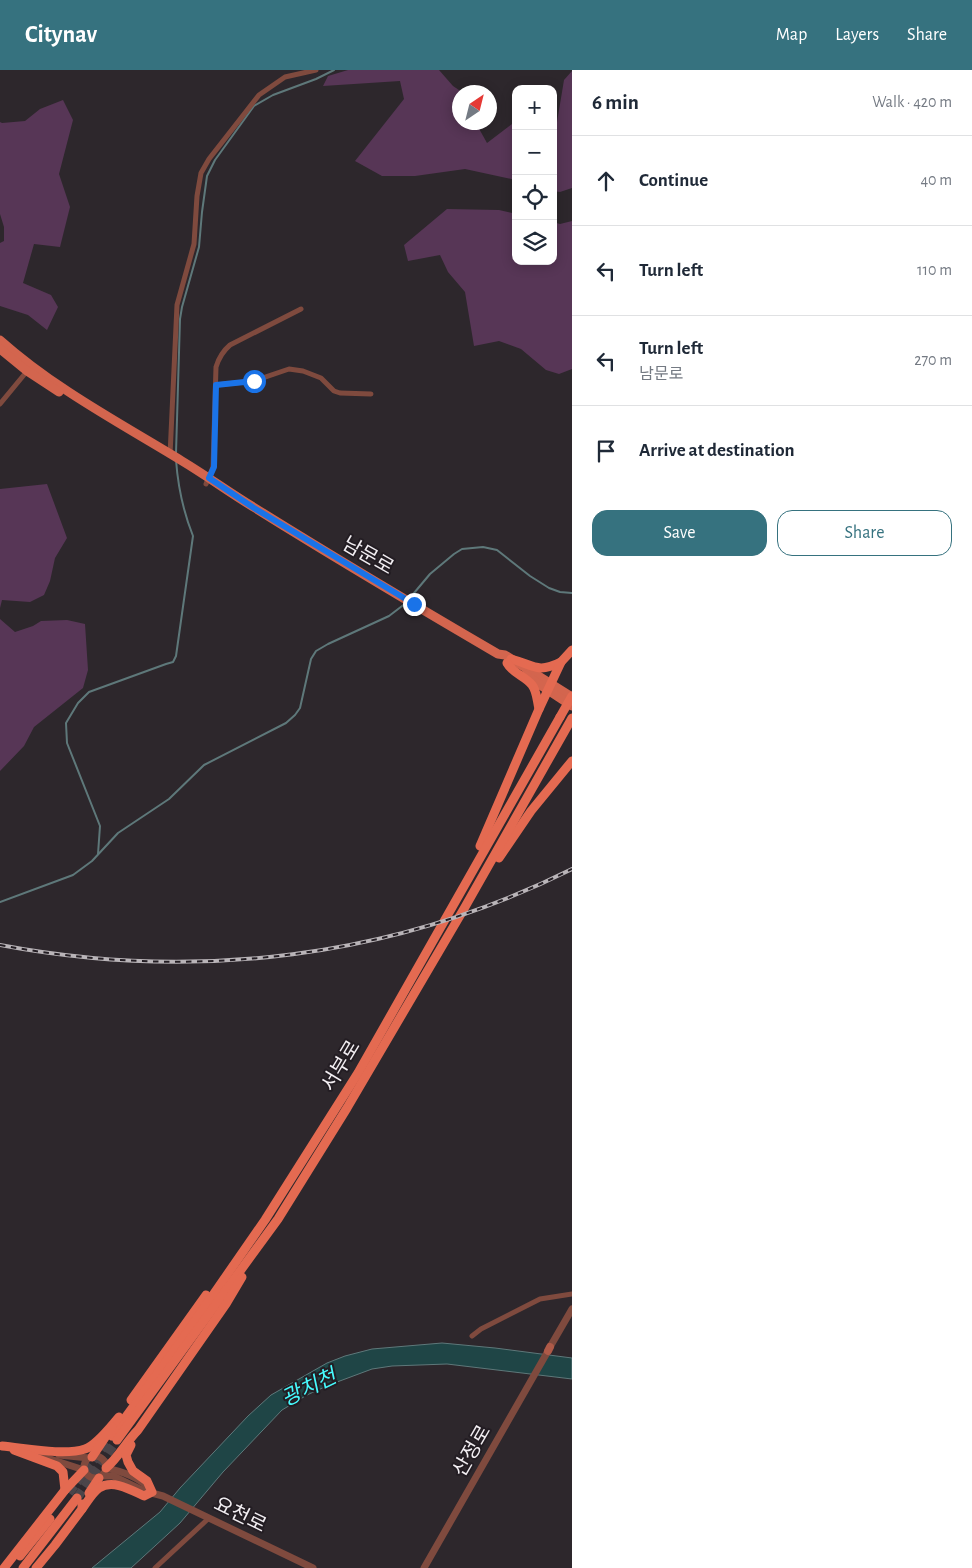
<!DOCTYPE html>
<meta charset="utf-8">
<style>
body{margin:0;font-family:"Alegreya Sans","Noto Sans KR",sans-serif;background:#f2f2f3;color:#1f2937}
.controls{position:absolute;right:15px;top:15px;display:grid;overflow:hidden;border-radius:10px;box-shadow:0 2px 12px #0003}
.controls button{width:45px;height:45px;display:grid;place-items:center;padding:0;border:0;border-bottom:1px solid #e0e1e3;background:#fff;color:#1f2937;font:25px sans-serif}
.compass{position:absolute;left:452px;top:15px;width:45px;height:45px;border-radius:50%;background:#fff;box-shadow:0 2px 12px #0003;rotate:35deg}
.stop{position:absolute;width:15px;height:15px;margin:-11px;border:4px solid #1a73e8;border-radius:50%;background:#fff}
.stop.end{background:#1a73e8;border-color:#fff;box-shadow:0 1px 5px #0008}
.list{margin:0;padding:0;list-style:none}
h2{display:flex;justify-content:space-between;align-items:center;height:65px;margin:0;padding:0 20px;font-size:21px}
h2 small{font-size:16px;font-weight:400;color:#747a83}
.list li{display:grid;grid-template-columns:32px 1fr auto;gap:15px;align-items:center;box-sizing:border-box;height:90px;padding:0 20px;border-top:1px solid #e0e1e3}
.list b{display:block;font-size:19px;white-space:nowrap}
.list p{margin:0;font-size:16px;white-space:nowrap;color:#747a83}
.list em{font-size:16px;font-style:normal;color:#747a83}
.actions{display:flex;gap:10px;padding:15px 20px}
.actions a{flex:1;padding:11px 0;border:1px solid #36727f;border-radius:15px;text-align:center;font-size:18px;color:#36727f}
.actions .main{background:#36727f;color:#fff}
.icon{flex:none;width:28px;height:28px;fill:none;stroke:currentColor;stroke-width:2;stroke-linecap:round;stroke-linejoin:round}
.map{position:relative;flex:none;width:572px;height:1498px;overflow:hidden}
header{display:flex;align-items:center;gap:30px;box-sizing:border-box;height:70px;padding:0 25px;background:#36727f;color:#fff}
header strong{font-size:24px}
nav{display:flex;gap:28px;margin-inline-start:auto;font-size:18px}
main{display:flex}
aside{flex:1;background:#fff}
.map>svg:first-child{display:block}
</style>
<header>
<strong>Citynav</strong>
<nav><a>Map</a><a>Layers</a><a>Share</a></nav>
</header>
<main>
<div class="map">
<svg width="572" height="1498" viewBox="0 0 572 1498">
<rect width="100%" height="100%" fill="#2d272c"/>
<g fill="#573656">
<polygon points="348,0 439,0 453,16 462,22 460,22 460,52 477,53 477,55 487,73 512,54 516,55 516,110 465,99 415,106 382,106 355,91 404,29 400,11 323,16 328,6"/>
<polygon points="572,1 572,118 560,122 553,121 553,58 556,58 564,10"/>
<polygon points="63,30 73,50 59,104 70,137 60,177 34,174 23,213 51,225 58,237 47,260 28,245 0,236 0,173 4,171 4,157 0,144 0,52 2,53 25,51 40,39"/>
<polygon points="447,139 499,140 516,144 516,191 553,191 553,152 560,154 572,151 572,299 559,304 546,300 521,279 499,271 474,276 465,222 448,202 440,185 408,191 404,175"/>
<polygon points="47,414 67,468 55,488 50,511 44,525 30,532 2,530 0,538 0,419"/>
<polygon points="0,549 15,562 33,556 41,551 67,550 85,554 88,600 83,618 34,657 24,676 0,701"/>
</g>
<polygon fill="#1f4546" stroke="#5e787a" points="442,1273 495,1278 572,1288 572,1309 447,1294 392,1296 372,1299 329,1315 307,1325 282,1340 223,1402 180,1453 131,1498 92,1498 160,1442 180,1418 248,1346 271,1325 327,1293 345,1286 372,1279"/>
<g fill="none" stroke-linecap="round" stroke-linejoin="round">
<g stroke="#5e787a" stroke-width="2">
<polyline points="176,383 180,249 182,237 199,177 202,142 207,106 215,90 254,36 273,25 316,9 334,0"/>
<polyline points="409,529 430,504 454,484 462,479 483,477 497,480 530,506 549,518 560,522 572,523"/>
<path d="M98,784L100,756L67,673L66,653L78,633L89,622L166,594L173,592L176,586L193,466C183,441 178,417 176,390"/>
<polyline points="0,832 73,805 92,791 118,763 169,729 204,695 286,653 295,645 300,638 311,589 316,581 328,574 389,546 406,533"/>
</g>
<g stroke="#4b454a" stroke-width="9" stroke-dasharray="9 4.5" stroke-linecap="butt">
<polyline points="69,1423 112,1366"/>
<polyline points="77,1428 117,1370"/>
</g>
<g stroke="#7f4a3e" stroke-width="5">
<polyline points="216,315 254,311 289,299 303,301 321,308 334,321 340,323 371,324"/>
<polyline points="0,334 28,300"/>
<polyline points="170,385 177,235 194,174 197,126 201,103 209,89 259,25 285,7 316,0"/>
<path d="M206,414L213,397L216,297C219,287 223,281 230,275L301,239"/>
<polyline points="472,1266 481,1259 540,1229 572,1224"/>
<polyline points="155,1498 209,1448"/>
</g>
<g stroke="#7f4a3e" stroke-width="7">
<polyline points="550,1277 572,1239"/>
<polyline points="59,1385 89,1388"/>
<circle cx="95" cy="1397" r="11"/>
<polyline points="41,1386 84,1400"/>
<path d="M106,1398C120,1401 137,1407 147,1416"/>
<polyline points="102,1406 113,1406 144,1421 163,1426 313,1498"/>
<polyline points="424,1498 548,1281"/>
</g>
<polyline stroke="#af5a48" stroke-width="8" points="548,1281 550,1277"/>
<g stroke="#d3654e" stroke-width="9">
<path d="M0,270C55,319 120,353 182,391C207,406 230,423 255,438C335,488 416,536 498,584L505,585L572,627"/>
<polyline points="0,279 27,301 59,322"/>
<polyline points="525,605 572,636"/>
</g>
<g stroke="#e46a51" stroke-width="9">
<path d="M511,589C534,595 537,604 561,592"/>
<path d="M507,593C513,604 525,606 532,615C537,621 537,631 539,639"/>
<polyline points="480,776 539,639 561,592 572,580"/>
<polyline points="499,788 531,741 572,691"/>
<polyline points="131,1330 206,1225"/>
<polyline points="112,1366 179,1274 265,1150 358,1003 560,647"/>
<polyline points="117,1370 278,1149 347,1038 465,837 572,648"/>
<path d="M2,1376C25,1378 64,1386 85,1379C97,1375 111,1356 119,1347"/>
<polyline points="14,1380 57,1396 63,1402 65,1420"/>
<polyline points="92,1387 112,1357"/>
<path d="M106,1398C119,1387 126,1372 138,1360L226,1234L242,1207"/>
<polyline points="89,1423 99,1408"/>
<path d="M82,1439C87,1432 93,1422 99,1418C113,1409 131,1420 144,1426L152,1422L147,1411L133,1401L128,1392L126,1385L131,1375"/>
<polyline points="20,1486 50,1449"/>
<polyline points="4,1498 65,1420 84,1400"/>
<polyline points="23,1498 77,1428"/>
<polyline points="36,1498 55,1475 82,1439 82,1434"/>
</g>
<g stroke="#b9b4b8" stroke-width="4">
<path id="rail" d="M0,875C196,912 394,888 572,799"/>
</g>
<use href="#rail" stroke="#231d23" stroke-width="2" stroke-dasharray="5.5" stroke-linecap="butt"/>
<polyline stroke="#e46a51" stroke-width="9" points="560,647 572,626"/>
</g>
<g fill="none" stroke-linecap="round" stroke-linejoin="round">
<polyline stroke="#1a73e8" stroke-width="6" points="254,311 216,315 214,397 209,408 254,438 414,534"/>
</g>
<g text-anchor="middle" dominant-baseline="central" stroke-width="4" stroke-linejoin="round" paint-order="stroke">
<g font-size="20" fill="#f2eef2" stroke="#231d23">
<text transform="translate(368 486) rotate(30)">남문로</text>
<text transform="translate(341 996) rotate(-59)">서부로</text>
<text transform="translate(472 1381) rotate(-60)">산정로</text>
<text transform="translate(240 1445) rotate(26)">요천로</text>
</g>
<g font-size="21" font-style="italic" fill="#46fafd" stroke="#231d23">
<text transform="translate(309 1318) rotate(-26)">광치천</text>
</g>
</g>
</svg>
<div class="controls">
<button>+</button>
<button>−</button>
<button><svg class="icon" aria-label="locate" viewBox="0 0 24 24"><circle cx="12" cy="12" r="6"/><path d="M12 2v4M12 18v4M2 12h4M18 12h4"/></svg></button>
<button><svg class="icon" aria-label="layers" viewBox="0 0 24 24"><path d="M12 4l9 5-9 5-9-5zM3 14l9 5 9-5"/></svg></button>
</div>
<svg class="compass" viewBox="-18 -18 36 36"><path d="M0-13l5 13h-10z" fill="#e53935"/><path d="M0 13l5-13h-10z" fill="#747a83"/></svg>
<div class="stop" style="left:254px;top:311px"></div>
<div class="stop end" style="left:414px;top:534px"></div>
</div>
<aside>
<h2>6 min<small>Walk · 420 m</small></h2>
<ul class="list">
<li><svg class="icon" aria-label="ahead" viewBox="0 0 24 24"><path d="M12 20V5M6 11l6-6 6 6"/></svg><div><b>Continue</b></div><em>40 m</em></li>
<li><svg class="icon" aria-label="left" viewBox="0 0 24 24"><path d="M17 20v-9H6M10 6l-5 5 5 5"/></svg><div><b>Turn left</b></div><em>110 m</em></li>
<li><svg class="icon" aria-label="left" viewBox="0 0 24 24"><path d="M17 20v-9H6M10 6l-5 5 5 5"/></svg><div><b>Turn left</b><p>남문로</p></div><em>270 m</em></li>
<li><svg class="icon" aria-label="arrive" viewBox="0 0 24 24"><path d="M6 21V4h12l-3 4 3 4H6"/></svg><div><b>Arrive at destination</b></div></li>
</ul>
<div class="actions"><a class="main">Save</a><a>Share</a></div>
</aside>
</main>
